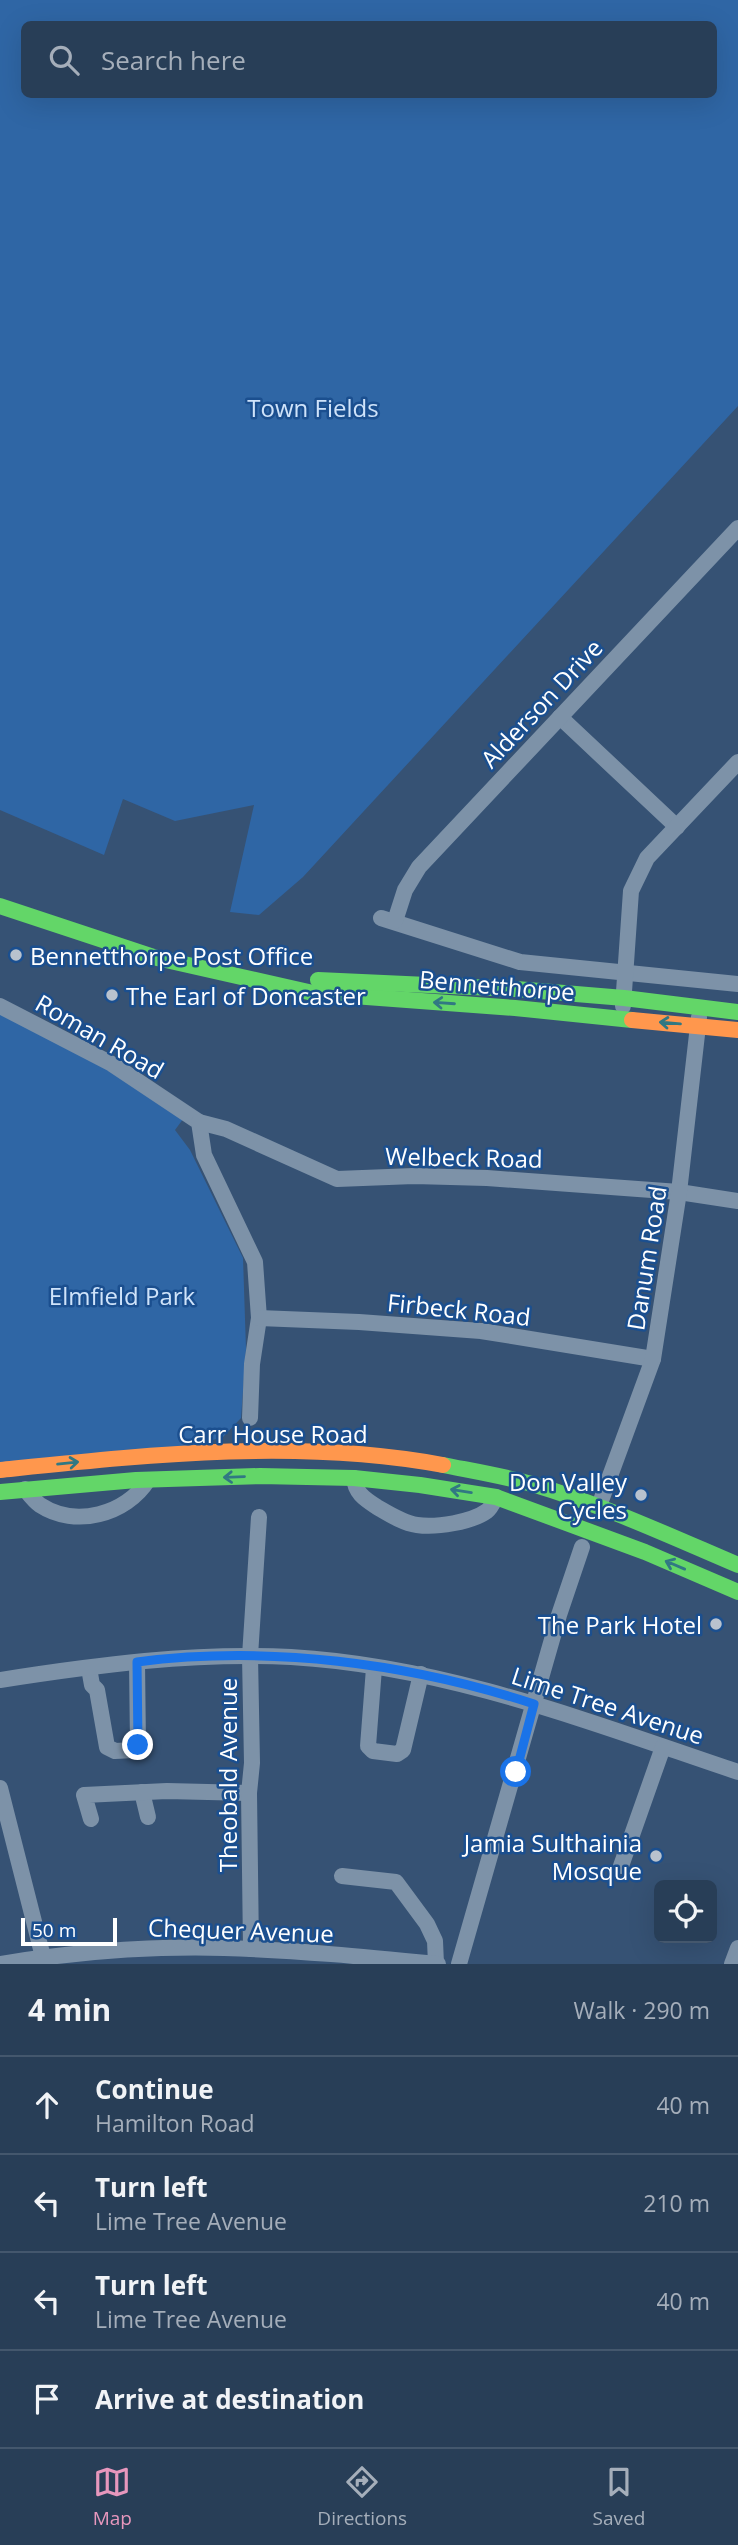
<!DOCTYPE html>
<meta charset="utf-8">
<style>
body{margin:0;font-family:"Open Sans",sans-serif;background:#344961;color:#f1f3f6}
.controls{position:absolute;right:21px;bottom:21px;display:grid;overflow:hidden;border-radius:10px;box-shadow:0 7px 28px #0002}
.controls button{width:63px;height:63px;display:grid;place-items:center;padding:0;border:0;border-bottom:2px solid #44576d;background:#283e57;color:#f1f3f6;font:35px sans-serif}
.scale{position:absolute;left:21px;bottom:18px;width:96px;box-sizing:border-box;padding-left:7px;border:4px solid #fff;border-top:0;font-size:19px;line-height:24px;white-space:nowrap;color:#fff;-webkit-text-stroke:5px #1b4f8f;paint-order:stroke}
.stop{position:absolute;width:21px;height:21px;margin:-16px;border:5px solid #1a73e8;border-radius:50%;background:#fff}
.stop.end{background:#1a73e8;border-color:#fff;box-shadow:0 2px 7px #0008}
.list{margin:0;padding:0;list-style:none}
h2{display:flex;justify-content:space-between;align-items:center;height:91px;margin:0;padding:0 28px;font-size:30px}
h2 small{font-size:23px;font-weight:400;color:#a5aeba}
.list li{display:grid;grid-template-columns:46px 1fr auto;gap:21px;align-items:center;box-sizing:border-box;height:98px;padding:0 28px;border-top:2px solid #44576d}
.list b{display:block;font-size:26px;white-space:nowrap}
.list p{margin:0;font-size:23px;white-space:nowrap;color:#a5aeba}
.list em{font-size:23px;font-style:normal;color:#a5aeba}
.icon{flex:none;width:38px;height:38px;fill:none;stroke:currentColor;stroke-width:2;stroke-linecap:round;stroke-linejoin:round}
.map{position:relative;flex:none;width:738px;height:1964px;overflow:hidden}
.search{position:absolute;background:#283e57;box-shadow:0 7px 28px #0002;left:21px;right:21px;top:21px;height:77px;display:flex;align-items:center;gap:18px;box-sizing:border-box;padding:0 24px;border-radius:10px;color:#a5aeba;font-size:26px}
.sheet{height:483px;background:#283e57}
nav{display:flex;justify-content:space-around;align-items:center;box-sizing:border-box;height:98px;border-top:2px solid #44576d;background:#283e57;font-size:19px;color:#a5aeba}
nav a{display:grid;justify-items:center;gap:4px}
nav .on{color:#e797bd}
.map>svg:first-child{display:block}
</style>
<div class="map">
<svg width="738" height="1964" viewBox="0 0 738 1964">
<rect width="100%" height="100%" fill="#365274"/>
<g fill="#2f66a5" fill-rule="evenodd">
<path d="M0,0H738V406L303,877L259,915L230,912L254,805L175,821L123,799L104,855L0,810ZM24,24H714V94H24Z"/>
<polygon points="0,1006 186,1115 175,1130 190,1150 243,1258 246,1349 241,1418 223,1437 159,1456 0,1470"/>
</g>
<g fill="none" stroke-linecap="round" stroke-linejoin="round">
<g stroke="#7d92a8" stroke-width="16">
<polyline points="560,717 677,827"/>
<polyline points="381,918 520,962 738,984"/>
<polyline points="395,921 405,890 419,867 738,528"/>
<polyline points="0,1006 112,1064 199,1122 204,1155 255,1262 259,1318 252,1364 250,1418"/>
<polyline points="623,1006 631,891 647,858 738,762"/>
<polyline points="199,1122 226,1129 337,1179 414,1176 487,1178 679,1192 738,1201"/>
<polyline points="259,1318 359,1322 481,1331 653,1359"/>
<path d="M354,1478C355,1493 365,1499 377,1507C389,1514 403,1523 417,1525C436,1528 472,1522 487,1511C491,1508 494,1501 496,1497"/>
<path d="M25,1489C29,1494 34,1501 40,1505C75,1528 126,1515 148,1480"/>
<polyline points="599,1506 653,1359 679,1192 699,1017"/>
<polyline points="89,1668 92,1685 97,1690 107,1747 115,1751 134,1750 138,1745 137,1662"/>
<polyline points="374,1668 368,1746 373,1751 397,1754 403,1750 421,1674"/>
<path d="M0,1680C96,1665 193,1652 291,1657C446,1666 592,1723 738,1772"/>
<polyline points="0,1788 43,1957"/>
<polyline points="142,1792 148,1817"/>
<polyline points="91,1819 84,1795 167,1791 249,1793"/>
<polyline points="621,1866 663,1747"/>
<polyline points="342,1876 396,1882 427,1924 435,1941 436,1964"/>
<polyline points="251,1949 249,1793 252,1763 250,1656 259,1517"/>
<path d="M0,1964C74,1952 150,1946 224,1948C296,1950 367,1957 438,1964"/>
<polyline points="459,1964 559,1615 582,1547"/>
<polyline points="732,1964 738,1948"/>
</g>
<g stroke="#63d668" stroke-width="16">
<polyline points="0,906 157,958 313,993 515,1008 632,1020"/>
<polyline points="318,980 516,989 624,998 738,1012"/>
<path d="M443,1465C473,1471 503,1476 532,1484C603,1505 670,1536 738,1565"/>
<polyline points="0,1492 136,1480 260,1476 354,1478 420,1485 496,1497 645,1552 738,1592"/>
</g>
<g stroke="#ff974d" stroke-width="16">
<polyline points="632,1020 738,1030"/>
<path d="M0,1470C146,1455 297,1438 443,1465"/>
</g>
</g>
<defs><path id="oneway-shaft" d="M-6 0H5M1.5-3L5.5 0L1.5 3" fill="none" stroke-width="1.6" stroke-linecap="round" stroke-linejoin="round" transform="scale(1.75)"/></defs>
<g stroke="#317883">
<use href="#oneway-shaft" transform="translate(444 1003) rotate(-176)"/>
<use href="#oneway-shaft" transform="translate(670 1023) rotate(-175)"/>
<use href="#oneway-shaft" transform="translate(68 1463) rotate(-6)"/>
<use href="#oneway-shaft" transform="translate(234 1477) rotate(178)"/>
<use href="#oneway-shaft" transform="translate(461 1491) rotate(-171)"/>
<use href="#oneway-shaft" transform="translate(675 1565) rotate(-157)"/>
</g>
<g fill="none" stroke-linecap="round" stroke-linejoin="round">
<path stroke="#1a73e8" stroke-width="9" d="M138,1745L137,1662C269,1645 408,1663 534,1704L516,1772"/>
</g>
<g fill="#b9c2ce" stroke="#1b4f8f" stroke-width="2.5">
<circle cx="16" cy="955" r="7"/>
<circle cx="112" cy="995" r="7"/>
<circle cx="641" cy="1495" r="7"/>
<circle cx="716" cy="1624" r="7"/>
<circle cx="656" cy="1856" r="7"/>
</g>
<g text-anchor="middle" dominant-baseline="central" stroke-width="5" stroke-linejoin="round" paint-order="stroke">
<g font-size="24" fill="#cfe3fa" stroke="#1b4f8f">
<text x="313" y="407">Town Fields</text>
<text x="122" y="1295">Elmfield Park</text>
</g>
<g font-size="24" fill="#fff" stroke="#1b4f8f">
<text transform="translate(541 703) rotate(-47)">Alderson Drive</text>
<text transform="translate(497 985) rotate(5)">Bennetthorpe</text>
<text transform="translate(100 1036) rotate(30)">Roman Road</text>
<text transform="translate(464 1157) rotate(1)">Welbeck Road</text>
<text transform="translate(646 1258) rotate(-81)">Danum Road</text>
<text transform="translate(459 1309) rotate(6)">Firbeck Road</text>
<text x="273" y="1433">Carr House Road</text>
<text transform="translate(608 1705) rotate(18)">Lime Tree Avenue</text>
<text transform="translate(227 1775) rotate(-90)">Theobald Avenue</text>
<text transform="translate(241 1930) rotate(2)">Chequer Avenue</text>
</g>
<g font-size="24" fill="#fff" stroke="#1b4f8f" text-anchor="end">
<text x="30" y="955" text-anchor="start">Bennetthorpe Post Office</text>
<text x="126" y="995" text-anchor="start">The Earl of Doncaster</text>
<text x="627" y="1481">Don Valley<tspan x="627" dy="28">Cycles</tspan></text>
<text x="702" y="1624">The Park Hotel</text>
<text x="642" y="1842">Jamia Sulthainia<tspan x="642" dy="28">Mosque</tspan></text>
</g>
</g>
</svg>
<div class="controls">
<button><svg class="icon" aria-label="locate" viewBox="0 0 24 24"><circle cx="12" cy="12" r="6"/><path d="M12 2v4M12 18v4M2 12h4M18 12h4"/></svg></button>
</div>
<div class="scale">50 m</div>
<div class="stop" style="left:516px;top:1772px"></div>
<div class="stop end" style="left:138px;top:1745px"></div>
<div class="search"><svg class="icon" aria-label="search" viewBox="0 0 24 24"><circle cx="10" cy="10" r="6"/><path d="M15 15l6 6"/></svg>Search here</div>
</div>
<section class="sheet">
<h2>4 min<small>Walk · 290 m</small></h2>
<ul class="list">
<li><svg class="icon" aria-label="ahead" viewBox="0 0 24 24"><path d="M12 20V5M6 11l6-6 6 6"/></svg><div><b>Continue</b><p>Hamilton Road</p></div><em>40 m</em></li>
<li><svg class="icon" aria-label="left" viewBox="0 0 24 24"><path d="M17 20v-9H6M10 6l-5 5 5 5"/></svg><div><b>Turn left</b><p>Lime Tree Avenue</p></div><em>210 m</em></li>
<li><svg class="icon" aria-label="left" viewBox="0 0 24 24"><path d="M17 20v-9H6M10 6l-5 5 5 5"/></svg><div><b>Turn left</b><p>Lime Tree Avenue</p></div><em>40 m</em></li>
<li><svg class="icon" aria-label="arrive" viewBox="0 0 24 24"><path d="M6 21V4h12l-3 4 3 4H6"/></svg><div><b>Arrive at destination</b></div></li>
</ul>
</section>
<nav>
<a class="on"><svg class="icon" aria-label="map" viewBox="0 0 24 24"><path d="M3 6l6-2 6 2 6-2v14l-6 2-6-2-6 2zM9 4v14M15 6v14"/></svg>Map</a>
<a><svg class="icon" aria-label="directions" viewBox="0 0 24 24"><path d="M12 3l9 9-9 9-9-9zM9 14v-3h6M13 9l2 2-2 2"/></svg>Directions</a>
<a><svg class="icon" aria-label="saved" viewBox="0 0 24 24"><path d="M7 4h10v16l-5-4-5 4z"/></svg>Saved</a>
</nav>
